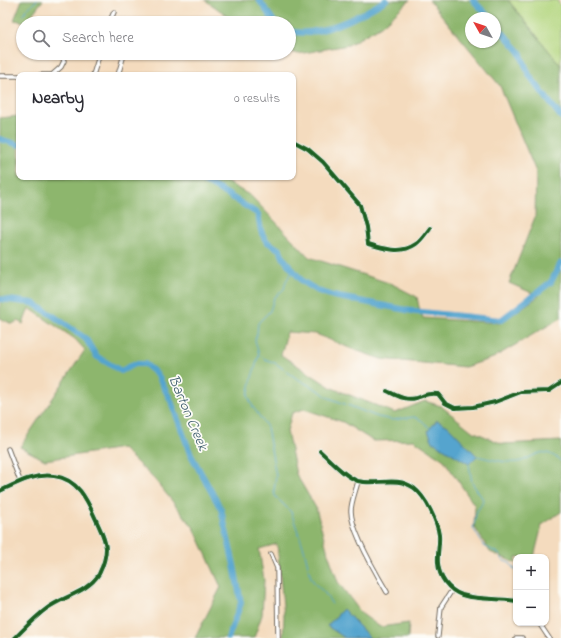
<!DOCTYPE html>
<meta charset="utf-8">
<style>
body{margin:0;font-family:"Indie Flower",sans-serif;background:#f2f2f3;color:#2b2b33}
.controls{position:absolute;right:12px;bottom:12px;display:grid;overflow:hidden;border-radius:8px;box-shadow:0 1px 3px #0004}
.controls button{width:36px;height:36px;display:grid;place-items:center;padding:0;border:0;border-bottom:1px solid #e1e1e2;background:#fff;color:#2b2b33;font:20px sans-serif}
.compass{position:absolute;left:465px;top:12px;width:36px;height:36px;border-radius:50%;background:#fff;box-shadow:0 1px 3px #0004;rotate:310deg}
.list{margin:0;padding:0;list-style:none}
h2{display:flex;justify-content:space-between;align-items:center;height:52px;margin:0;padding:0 16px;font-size:17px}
h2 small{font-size:13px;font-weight:400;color:#7c7c81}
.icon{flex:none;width:22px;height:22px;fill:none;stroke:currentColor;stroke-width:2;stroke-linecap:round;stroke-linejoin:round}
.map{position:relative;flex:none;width:561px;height:638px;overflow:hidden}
.search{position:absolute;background:#fff;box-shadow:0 1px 3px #0004;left:16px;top:16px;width:280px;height:44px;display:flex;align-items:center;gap:10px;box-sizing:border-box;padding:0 14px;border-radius:22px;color:#7c7c81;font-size:15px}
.panel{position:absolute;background:#fff;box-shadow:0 1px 3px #0004;left:16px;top:72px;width:280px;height:108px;border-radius:8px}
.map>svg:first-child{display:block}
</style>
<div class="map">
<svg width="561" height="638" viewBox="0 0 561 638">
<rect width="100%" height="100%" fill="#fdfcf7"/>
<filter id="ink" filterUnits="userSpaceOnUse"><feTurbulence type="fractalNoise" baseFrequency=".025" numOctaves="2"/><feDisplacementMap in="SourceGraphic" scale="8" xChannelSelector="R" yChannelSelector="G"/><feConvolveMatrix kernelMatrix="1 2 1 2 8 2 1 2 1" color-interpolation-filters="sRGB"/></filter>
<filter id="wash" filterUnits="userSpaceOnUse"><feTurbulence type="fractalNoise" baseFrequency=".012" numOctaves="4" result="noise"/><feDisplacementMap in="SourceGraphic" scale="16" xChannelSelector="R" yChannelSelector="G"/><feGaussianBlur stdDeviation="0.9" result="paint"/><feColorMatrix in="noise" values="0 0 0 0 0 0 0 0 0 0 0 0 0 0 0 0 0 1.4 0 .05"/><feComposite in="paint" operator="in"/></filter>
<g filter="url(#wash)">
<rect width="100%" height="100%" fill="#f4dbbe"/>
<polygon fill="#b2d57e" stroke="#6e8054" points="508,0 557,0 561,7 561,66"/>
<g fill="#8db66d" stroke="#5c704c" fill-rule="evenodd">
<polygon points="22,0 43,0 26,22 14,20"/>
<polygon points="205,0 410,0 381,26 348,45 298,54 289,51 289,23 238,23"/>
<path d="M429,0H508L561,66V318L493,358L465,367L381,359L352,349L316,334L287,332L281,355L332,388L395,413L425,401L441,406L472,431L503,444L561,441V512L542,525L534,557H516V563L490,552L474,526L475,506L444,460L414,440L373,441L343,422L304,409L292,413L287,431L296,474L316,508L328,553L338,582L362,614L380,627L409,623L408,638H283L284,616L277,544L259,549L264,580L262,615L254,638H195L221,587L194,528L155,480L122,448L45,460L20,447L85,350L75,339L29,308L23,324L18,321L12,324L0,318V118L19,116V177H218L251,196L309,257L392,284L417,297L419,307L423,318L500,323L539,296L509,283L535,217L536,172L500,86ZM471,18H495V42H471Z"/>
</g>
<g fill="#54a4ce" stroke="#40687c">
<polygon points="437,420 448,426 477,456 469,464 433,442 428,431"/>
<polygon points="343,609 369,637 370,638 345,638 327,626"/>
</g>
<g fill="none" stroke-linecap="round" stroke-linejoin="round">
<g stroke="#54a4ce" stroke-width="1">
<polyline points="23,15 26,10 37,0"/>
<polyline points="293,270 286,281 284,289 274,298 270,311 258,323 257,334 255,340 259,355 252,377 248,396 253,407 267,427 276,476 274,490 275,496 291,512 304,549 311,578 316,585 324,592 332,604"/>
<polyline points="260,355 265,359 275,363 296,378 321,392 327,397 378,417 393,420 414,417 421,420 430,428"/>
<path d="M477,456C490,459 504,463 517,462C527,461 538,450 547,453C552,454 557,458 561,461"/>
<path d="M469,464L472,483L483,499C482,506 480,506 477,511C475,516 475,523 473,528L484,546L498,553L504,561L510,563L513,568L516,570"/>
<polyline points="546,595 547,596"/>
</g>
<g stroke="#54a4ce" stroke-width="6">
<polyline points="259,0 275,23"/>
<polyline points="473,0 490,18"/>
<polyline points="495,24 520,52 529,75 561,117"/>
<path d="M289,31C318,39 362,15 386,0"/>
<polyline points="0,139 19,145"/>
<polyline points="196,177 227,194 258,214 261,231 266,241 280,250 284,259 302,281 318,291 333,296 412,311 501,320 551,282 561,263"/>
<polyline points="0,299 33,303 52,315 86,339 96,356 121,371 135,364 145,364 157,374 171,401 191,455 221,509 234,565 241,603 228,638"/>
</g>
</g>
</g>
<g filter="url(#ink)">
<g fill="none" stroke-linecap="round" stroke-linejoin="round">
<g stroke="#71695e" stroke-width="5.5">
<g id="minor">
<polyline points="109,23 114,12"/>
<polyline points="53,74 61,67 64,61 61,53"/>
<polyline points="40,75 58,75"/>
<polyline points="93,75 100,53"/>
<polyline points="118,75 123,58 122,53"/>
<polyline points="0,76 19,76"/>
<path d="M293,141L308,149L323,162L360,205L366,227L368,244C384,248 400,255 416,244C421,241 426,233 430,228"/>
<path d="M387,391C396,395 405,401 416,398C425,395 428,393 438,394L445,403L455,408L473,407L495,402L521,392L549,391L561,383"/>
<polyline points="8,449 20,481"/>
<path d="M320,451C330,460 345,477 358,481C377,486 396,475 414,488C426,497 437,521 439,535C440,544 437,553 438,563C439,577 448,590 462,595C478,600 499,598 516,601"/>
<path d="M358,481C356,491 351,501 351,511C351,530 377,575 387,592"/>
<path d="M0,491C17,483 35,473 54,476C79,479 88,502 97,522C101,531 105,538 106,548C106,557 103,566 99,574C87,593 63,596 46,609C35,617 25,628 15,638"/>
<polyline points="271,554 277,568 278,638"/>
<polyline points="539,623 549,638"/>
<polyline points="438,636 441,607 452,590"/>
<polyline points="516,638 522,638"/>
</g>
</g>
<use href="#minor" stroke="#fff" stroke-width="3.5"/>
<g stroke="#fdfcf7" stroke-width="6">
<g id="cycleway">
<path d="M293,141L308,149L323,162L360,205L366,227L368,244C384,248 400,255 416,244C421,241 426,233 430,228"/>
<path d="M387,391C396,395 405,401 416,398C425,395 428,393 438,394L445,403L455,408L473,407L495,402L521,392L549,391L561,383"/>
<path d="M320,451C330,460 345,477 358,481C377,486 396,475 414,488C426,497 437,521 439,535C440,544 437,553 438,563C439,577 448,590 462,595C478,600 499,598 516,601"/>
<path d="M0,491C17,483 35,473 54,476C79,479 88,502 97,522C101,531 105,538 106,548C106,557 103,566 99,574C87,593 63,596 46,609C35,617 25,628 15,638"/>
</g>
</g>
<use href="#cycleway" stroke="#1b5e20" stroke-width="4"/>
</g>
</g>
<g text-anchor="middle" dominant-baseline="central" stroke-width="3.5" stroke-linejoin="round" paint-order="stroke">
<g font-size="15" font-style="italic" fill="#3b5b6c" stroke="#fdfcf7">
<text transform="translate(188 413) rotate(67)">Barton Creek</text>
</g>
</g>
</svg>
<div class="controls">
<button>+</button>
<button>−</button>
</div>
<svg class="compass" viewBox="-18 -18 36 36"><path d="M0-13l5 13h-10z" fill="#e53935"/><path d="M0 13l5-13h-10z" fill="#7c7c81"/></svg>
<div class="search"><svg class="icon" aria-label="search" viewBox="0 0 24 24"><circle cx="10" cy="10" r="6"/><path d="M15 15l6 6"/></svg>Search here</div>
<section class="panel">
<h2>Nearby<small>0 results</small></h2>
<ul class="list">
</ul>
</section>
</div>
